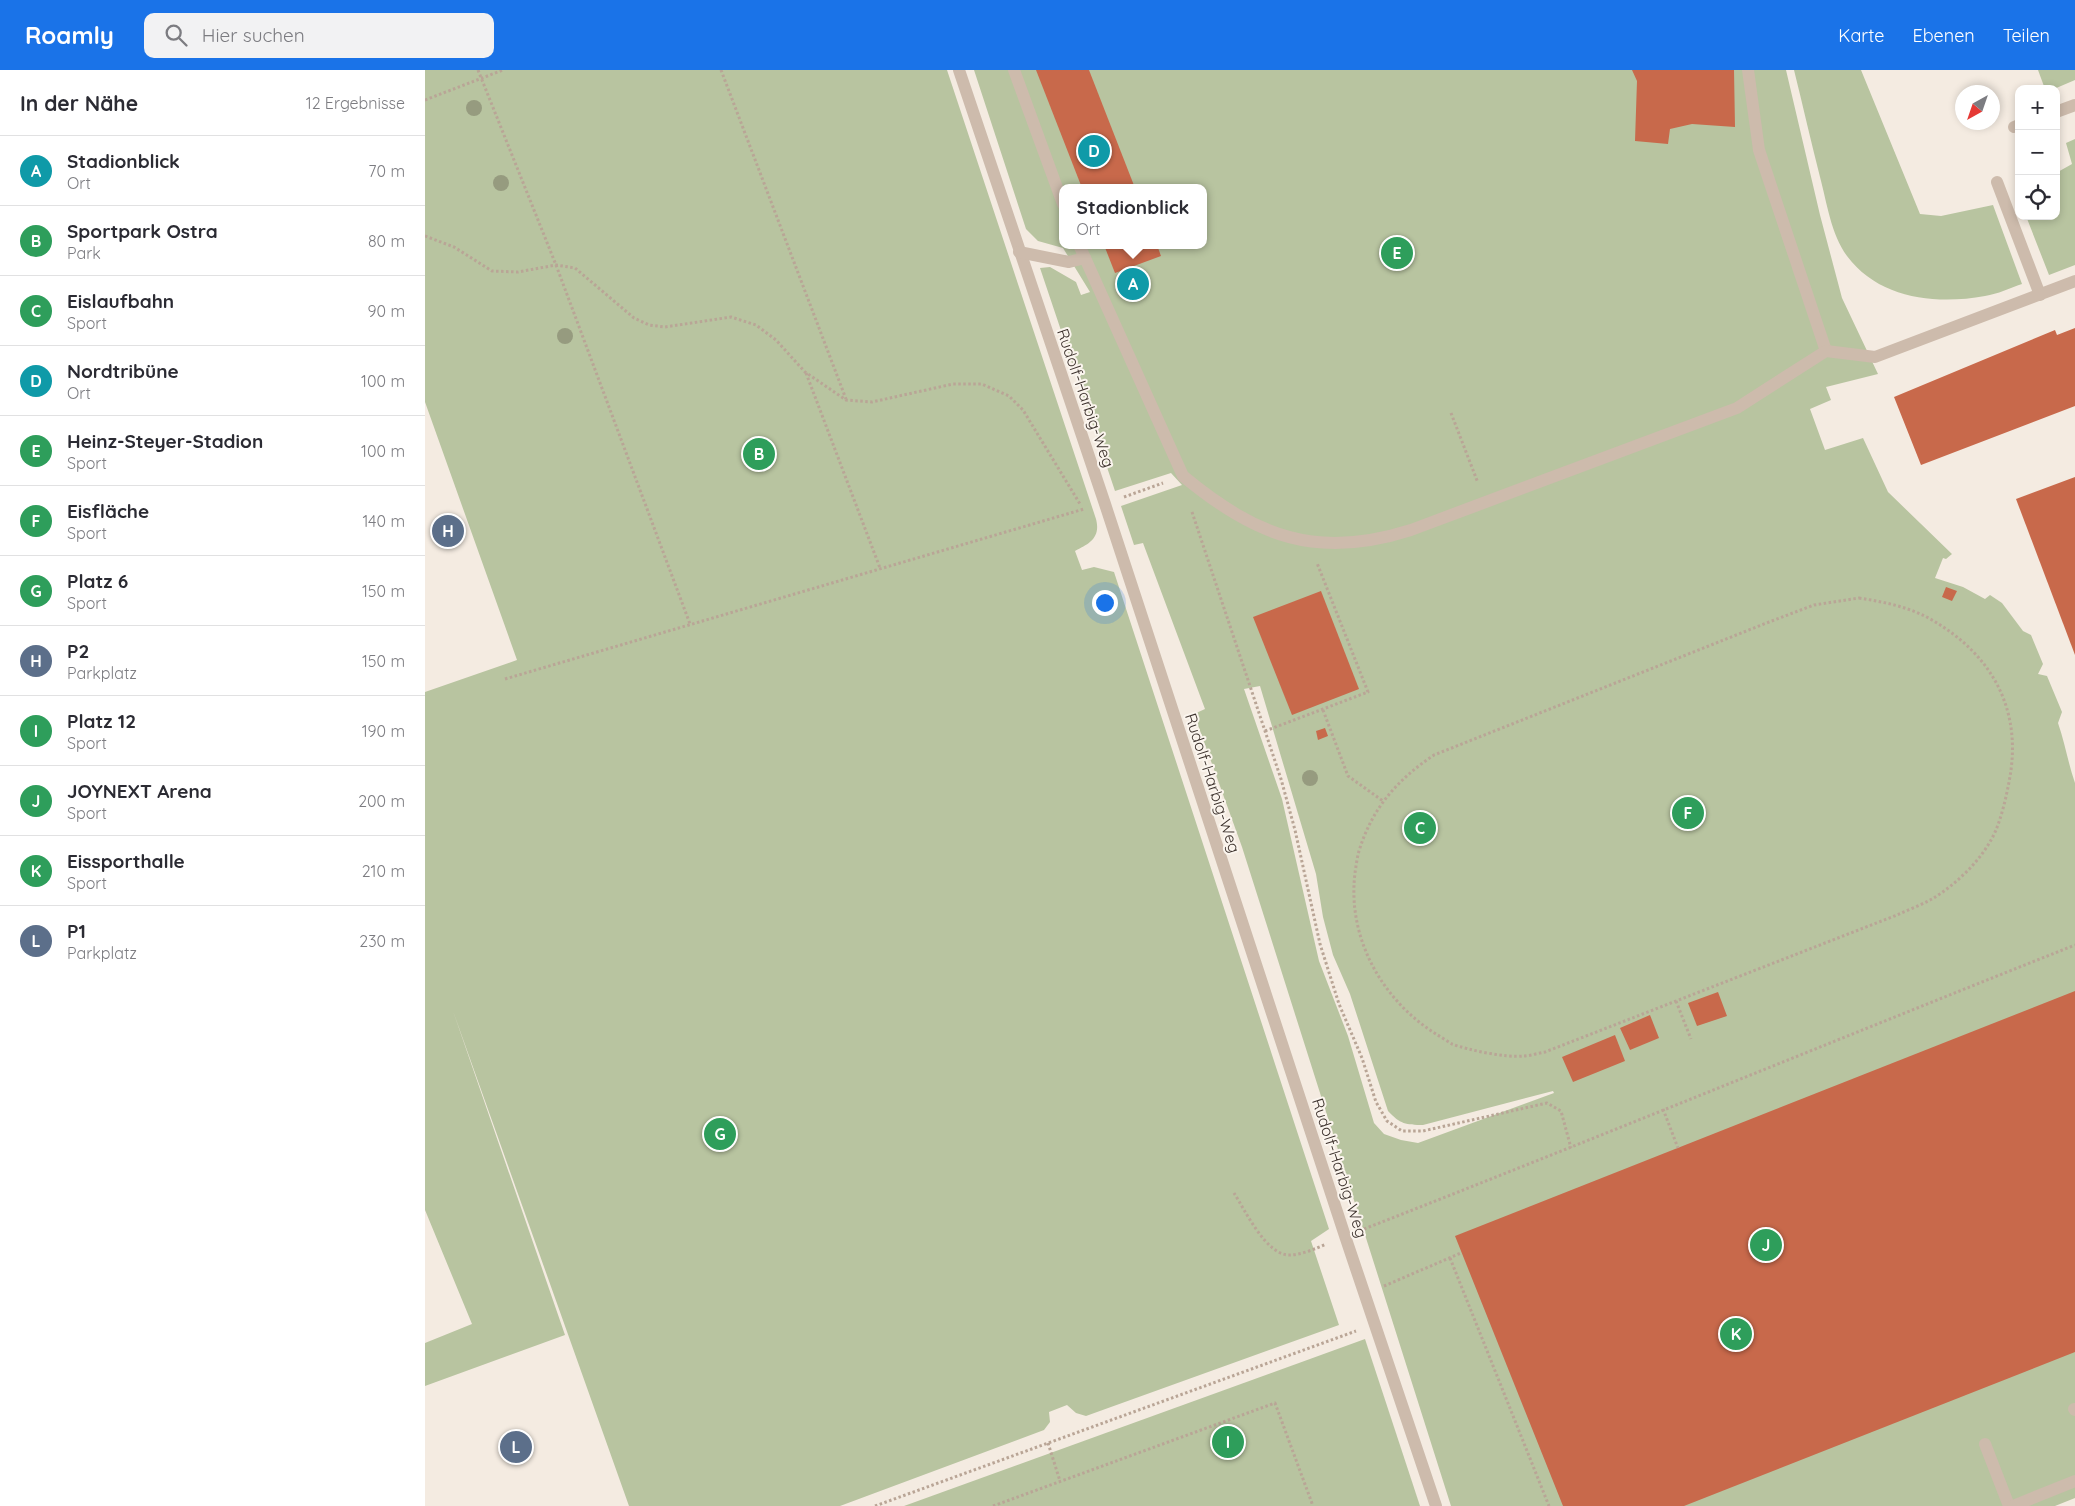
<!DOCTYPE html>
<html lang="de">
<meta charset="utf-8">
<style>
body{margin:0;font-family:Quicksand,sans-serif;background:#f2f2f3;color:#2b2b33}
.controls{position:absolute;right:15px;top:15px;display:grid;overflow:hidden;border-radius:10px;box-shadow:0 2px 8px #0003}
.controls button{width:45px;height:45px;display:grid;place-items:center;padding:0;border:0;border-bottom:1px solid #e1e1e2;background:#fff;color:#2b2b33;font:25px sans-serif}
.compass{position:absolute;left:1530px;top:15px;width:45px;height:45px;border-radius:50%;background:#fff;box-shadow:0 2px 8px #0003;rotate:220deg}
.you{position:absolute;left:679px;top:532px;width:18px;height:18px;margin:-12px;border:4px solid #fff;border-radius:50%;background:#1a73e8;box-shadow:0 0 0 8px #1a73e833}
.badge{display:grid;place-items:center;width:32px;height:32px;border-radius:50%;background:#1a73e8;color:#fff;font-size:16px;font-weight:700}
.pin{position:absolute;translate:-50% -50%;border:2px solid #fff;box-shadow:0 1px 5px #0006}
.popup{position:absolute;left:634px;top:114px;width:148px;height:65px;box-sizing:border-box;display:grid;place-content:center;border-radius:10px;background:#fff;filter:drop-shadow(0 1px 4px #0005);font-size:16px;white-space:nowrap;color:#7c7c81}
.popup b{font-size:19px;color:#2b2b33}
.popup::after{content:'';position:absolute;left:50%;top:100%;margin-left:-10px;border:10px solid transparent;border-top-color:#fff}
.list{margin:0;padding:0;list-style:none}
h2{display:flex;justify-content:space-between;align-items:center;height:65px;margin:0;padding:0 20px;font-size:21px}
h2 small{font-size:16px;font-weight:400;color:#7c7c81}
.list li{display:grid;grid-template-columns:32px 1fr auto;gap:15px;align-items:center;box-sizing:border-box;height:70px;padding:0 20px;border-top:1px solid #e1e1e2}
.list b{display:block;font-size:19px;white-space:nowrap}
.list p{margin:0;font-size:16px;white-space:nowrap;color:#7c7c81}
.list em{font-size:16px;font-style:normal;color:#7c7c81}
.icon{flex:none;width:28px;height:28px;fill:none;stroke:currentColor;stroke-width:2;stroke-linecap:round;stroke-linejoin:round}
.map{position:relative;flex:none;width:1650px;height:1436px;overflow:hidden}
header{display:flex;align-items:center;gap:30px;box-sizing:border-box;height:70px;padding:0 25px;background:#1a73e8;color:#fff}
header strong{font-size:24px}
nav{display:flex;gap:28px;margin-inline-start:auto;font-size:18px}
.search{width:350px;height:45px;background:#f2f2f3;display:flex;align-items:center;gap:12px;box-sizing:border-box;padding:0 18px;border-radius:10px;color:#7c7c81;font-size:19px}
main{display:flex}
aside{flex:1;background:#fff}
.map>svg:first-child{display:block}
</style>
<header>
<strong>Roamly</strong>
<div class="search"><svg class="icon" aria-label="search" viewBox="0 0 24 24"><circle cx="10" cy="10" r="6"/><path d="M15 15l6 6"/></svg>Hier suchen</div>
<nav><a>Karte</a><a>Ebenen</a><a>Teilen</a></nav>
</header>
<main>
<aside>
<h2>In der Nähe<small>12 Ergebnisse</small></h2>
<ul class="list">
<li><span class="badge" style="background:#0f9aa8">A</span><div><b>Stadionblick</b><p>Ort</p></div><em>70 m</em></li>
<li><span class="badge" style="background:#2e9e5b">B</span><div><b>Sportpark Ostra</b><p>Park</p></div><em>80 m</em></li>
<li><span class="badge" style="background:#2e9e5b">C</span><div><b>Eislaufbahn</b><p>Sport</p></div><em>90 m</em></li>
<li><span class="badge" style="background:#0f9aa8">D</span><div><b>Nordtribüne</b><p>Ort</p></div><em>100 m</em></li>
<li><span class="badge" style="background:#2e9e5b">E</span><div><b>Heinz-Steyer-Stadion</b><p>Sport</p></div><em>100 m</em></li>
<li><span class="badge" style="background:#2e9e5b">F</span><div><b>Eisfläche</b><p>Sport</p></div><em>140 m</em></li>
<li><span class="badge" style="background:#2e9e5b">G</span><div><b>Platz 6</b><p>Sport</p></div><em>150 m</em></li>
<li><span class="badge" style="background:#5c6f8a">H</span><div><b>P2</b><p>Parkplatz</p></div><em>150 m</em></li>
<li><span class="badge" style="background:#2e9e5b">I</span><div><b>Platz 12</b><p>Sport</p></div><em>190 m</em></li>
<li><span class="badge" style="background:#2e9e5b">J</span><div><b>JOYNEXT Arena</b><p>Sport</p></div><em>200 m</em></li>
<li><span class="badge" style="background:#2e9e5b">K</span><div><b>Eissporthalle</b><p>Sport</p></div><em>210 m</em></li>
<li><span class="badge" style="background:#5c6f8a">L</span><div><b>P1</b><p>Parkplatz</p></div><em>230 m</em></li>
</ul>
</aside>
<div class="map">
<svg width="1650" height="1436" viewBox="0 0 1650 1436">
<rect width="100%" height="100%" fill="#f4ebe1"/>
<g fill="#b8c4a0" fill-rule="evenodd">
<path d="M0,0H522L671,449C676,468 664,474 650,481L657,500L669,497L689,502L904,1159L886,1171L914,1255L661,1346L651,1343L642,1335L624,1342L625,1352L619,1360L415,1436H204L28,941L140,1265L0,1316V1273L47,1254L0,1140V622L92,590L0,332Z"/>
<path d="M549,0H1361L1395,145L1417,228L1453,304L1401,317L1406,330L1385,339L1400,380L1438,368L1463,422L1527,484L1521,489L1518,488L1510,508L1538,517L1560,529L1565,525L1577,533L1598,561L1606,565L1618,594L1613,604L1622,606L1637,642L1633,653C1640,673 1643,693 1650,713V1428L1630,1436H1026L817,777L769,644L780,639L718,473L709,475L696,436L757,415L746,403L690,421L615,198L625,197L651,212L656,225L665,222L638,178L613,171L601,159ZM638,118H778V175H638ZM835,616L891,804L898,847L908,885L925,924L963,1041C975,1054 981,1055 998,1055L1128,1021L1129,1023L993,1073L976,1070L959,1064L949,1053L923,966L894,891L857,729L819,619Z"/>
<path d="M1369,0H1436L1495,144L1516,146L1568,135L1597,214C1585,218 1573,224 1560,226C1511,235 1454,229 1422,186C1406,164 1402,133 1395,107C1386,72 1378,36 1369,0Z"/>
<polygon points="1613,0 1650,0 1650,10 1629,19 1620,19"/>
<polygon points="1650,69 1650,195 1624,205 1601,146 1631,146 1631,103 1647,94 1641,73"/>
<polygon points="940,1269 995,1436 479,1436"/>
</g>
<g fill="#c8694b">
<polygon points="611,0 664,0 710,118 657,118"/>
<polygon points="1207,0 1309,0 1310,57 1267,54 1245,59 1243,74 1210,71 1212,11"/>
<polygon points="679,175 732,175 736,186 690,203"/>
<polygon points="1650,258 1650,336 1496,395 1469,327 1630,260 1632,265"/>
<polygon points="1650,407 1650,585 1591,429"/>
<polygon points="1521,517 1532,521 1527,531 1517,527"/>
<polygon points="896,521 934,619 867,645 828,547"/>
<polygon points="900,658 903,666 893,670 891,661"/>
<polygon points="1650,921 1650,1282 1259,1436 1138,1436 1030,1166"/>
<polygon points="1293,922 1302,946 1272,956 1263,933"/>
<polygon points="1225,945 1234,968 1205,980 1195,958"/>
<polygon points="1190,965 1200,991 1148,1012 1137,987"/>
</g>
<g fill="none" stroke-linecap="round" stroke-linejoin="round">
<g stroke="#b9a596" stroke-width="3" stroke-dasharray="2.5 2.5" stroke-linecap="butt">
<polyline points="53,0 131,195 265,554"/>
<polyline points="296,0 421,329"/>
<polyline points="0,30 78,0"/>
<polyline points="0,166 29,177 67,201 93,202 131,195 150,198 209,248 224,255 240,257 306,247 331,255 351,270 380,302 421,330 447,332 528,314 557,314 584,326 598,340 655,434"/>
<polyline points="381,303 455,498"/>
<polyline points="1026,343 1053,413"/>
<polyline points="699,427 738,413"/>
<polyline points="767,442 856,709 870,760 895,874 914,934 937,988 951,1032 962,1051 977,1061 998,1061 1122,1033 1136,1041 1146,1078"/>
<path d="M1434,528C1459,532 1485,537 1507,550C1569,586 1598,642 1584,712C1581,728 1577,745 1571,760C1559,788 1532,814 1507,829C1496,835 1483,840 1472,845L1120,982C1113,983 1105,986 1098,986C1081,988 1043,980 1027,974C1022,971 1016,967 1011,964C957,930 922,868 930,803C931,796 932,788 934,781C947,738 973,709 1009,685L1344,552L1389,535Z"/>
<polyline points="80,609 659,439"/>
<polyline points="898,640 923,706 958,731"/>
<polyline points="840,661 943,622 892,493"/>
<polyline points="1251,931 1266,969"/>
<polyline points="1238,1039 1253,1078"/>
<path d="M809,1123C820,1140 841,1185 864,1185C876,1185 890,1179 901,1174"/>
<path d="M939,1159C1177,1066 1413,969 1650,875"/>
<polyline points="1025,1188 1124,1436"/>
<polyline points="959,1216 1036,1183"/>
<polyline points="623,1373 635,1411"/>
<polyline points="450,1436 931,1261"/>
<polyline points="568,1436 850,1333 888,1436"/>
</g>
<g stroke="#cdbbac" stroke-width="12">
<polyline points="534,0 680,434 920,1166 1011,1436"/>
<polyline points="589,0 638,134"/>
<polyline points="1323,0 1334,80 1401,281"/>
<polyline points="1631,42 1650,35"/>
<polyline points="1589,57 1594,55"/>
<polyline points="1572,112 1615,225"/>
<polyline points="654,175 660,188"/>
<path d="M594,182L644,192L660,188L758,406C832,467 892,490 986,460L1312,338L1401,281L1450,287L1650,211"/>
<polyline points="1649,1339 1650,1340"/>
<polyline points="1560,1374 1584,1436"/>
<polyline points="1588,1436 1650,1411"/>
</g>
</g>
<g fill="#969b7f">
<circle cx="49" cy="38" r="8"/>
<circle cx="76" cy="113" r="8"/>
<circle cx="140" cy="266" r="8"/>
<circle cx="885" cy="708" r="8"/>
</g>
<g text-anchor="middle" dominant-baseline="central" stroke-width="4" stroke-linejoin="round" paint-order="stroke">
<g font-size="16" fill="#3b302b" stroke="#fbf5ee">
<text transform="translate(661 328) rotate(71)">Rudolf-Harbig-Weg</text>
<text transform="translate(788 713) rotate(72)">Rudolf-Harbig-Weg</text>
<text transform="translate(915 1098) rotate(72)">Rudolf-Harbig-Weg</text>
</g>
</g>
</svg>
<div class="controls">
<button>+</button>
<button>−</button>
<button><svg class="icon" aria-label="locate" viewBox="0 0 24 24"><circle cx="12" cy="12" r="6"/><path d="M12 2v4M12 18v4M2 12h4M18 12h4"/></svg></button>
</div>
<svg class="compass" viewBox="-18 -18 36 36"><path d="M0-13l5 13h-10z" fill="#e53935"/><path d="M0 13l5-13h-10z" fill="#7c7c81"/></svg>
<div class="you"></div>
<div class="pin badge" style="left:708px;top:214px;background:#0f9aa8">A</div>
<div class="popup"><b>Stadionblick</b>Ort</div>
<div class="pin badge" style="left:334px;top:384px;background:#2e9e5b">B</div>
<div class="pin badge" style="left:995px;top:758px;background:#2e9e5b">C</div>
<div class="pin badge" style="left:669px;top:81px;background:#0f9aa8">D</div>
<div class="pin badge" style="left:972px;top:183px;background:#2e9e5b">E</div>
<div class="pin badge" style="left:1263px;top:743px;background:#2e9e5b">F</div>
<div class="pin badge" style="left:295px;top:1064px;background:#2e9e5b">G</div>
<div class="pin badge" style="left:23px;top:461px;background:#5c6f8a">H</div>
<div class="pin badge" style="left:803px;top:1372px;background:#2e9e5b">I</div>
<div class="pin badge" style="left:1341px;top:1175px;background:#2e9e5b">J</div>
<div class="pin badge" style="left:1311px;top:1264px;background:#2e9e5b">K</div>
<div class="pin badge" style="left:91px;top:1377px;background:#5c6f8a">L</div>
</div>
</main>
